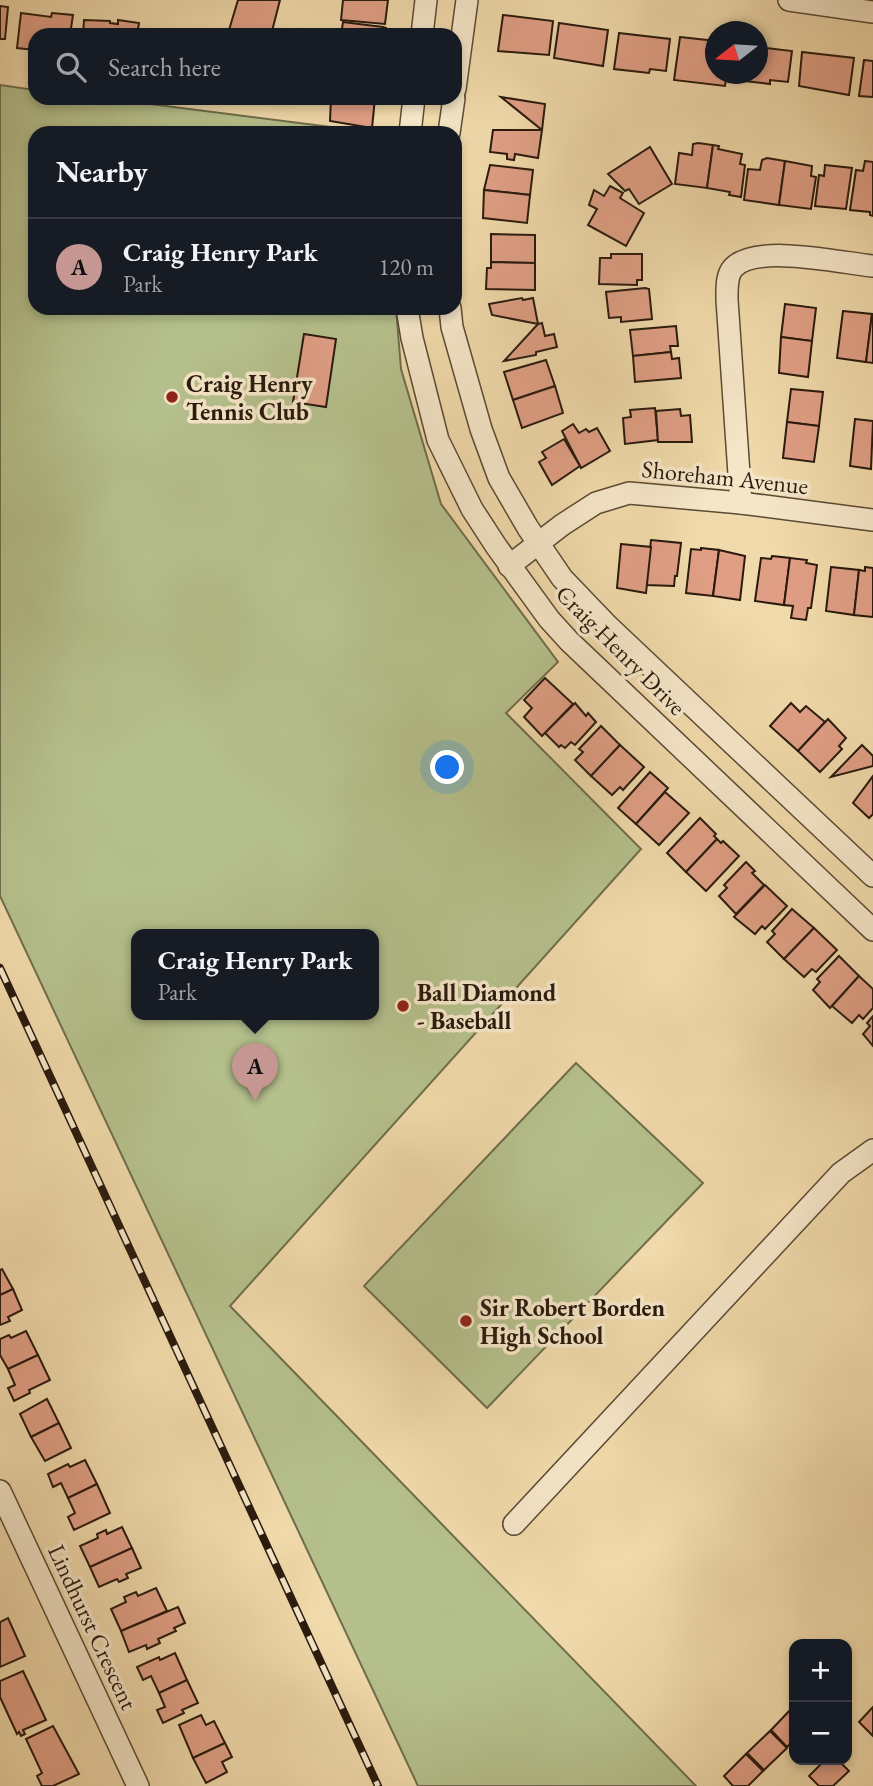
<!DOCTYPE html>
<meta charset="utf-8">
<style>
body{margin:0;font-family:"EB Garamond",serif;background:#20242c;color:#f1f3f6}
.controls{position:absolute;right:21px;bottom:21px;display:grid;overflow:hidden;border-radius:14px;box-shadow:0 4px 10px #0003}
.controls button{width:63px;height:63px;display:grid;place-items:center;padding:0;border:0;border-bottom:2px solid #363941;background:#171b24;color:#f1f3f6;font:35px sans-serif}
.compass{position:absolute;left:705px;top:21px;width:63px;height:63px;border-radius:50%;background:#171b24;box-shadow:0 4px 10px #0003;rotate:253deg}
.you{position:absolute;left:448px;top:768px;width:24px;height:24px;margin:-18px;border:5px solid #fff;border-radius:50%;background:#1a73e8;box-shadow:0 0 0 10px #1a73e833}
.badge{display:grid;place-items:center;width:46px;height:46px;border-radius:50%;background:#c59692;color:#111;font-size:23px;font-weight:700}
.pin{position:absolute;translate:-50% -58px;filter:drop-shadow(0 2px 4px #0008)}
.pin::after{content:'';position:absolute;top:37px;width:24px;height:21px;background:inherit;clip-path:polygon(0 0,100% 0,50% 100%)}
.popup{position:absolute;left:131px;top:929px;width:248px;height:91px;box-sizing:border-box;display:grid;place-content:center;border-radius:14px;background:#171b24;filter:drop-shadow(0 2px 5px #0005);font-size:23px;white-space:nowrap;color:#9ea1a6}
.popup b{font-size:26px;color:#f1f3f6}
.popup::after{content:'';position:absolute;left:50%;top:100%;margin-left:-14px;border:14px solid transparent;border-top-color:#171b24}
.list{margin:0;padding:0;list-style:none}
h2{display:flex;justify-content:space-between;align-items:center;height:91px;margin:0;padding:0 28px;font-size:30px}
h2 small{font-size:23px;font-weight:400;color:#9ea1a6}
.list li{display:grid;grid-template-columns:46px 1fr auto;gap:21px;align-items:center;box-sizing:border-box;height:98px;padding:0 28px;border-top:2px solid #363941}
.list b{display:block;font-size:26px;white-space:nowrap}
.list p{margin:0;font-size:23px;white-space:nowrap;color:#9ea1a6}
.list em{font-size:23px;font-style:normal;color:#9ea1a6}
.icon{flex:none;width:38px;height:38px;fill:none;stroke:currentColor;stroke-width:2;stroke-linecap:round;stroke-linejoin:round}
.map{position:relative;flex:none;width:873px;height:1786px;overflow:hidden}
.search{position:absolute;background:#171b24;box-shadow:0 4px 10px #0003;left:28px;top:28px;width:434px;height:77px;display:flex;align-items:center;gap:18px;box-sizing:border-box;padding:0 24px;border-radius:21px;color:#9ea1a6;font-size:26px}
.panel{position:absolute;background:#171b24;box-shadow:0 4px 10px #0003;left:28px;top:126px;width:434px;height:189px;border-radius:21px}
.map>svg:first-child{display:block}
</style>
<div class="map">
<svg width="873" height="1786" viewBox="0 0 873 1786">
<rect width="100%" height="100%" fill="#f0d9aa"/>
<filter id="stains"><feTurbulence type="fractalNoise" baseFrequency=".00286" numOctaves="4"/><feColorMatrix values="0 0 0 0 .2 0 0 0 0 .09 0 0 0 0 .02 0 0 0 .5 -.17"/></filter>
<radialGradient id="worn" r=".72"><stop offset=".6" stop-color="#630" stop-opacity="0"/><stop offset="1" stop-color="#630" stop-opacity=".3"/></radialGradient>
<g fill="#b5c08c" stroke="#6f6d4c" stroke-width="2" fill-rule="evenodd">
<path d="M0,85L35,90V98H103L378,133H35V308H396L401,369L441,504L558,662L506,713L641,849L230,1306L696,1786H418L0,896ZM136,935H374V1015H136Z"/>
<polygon points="576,1063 703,1183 487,1408 364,1286"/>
</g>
<g fill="#e09f85" stroke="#291a0d" stroke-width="2">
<polygon points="238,0 280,0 271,35 247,35 229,30"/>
<polygon points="343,0 388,0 385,24 341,20"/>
<polygon points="0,6 8,7 5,39 0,39"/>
<polygon points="21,13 51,17 52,13 73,15 70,35 35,35 35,50 17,48"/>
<polygon points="503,15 553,21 549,55 498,51"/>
<polygon points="84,20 110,21 110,23 118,24 118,20 139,23 137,35 83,35"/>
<polygon points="343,22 383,27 386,28 385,35 341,35"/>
<polygon points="559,23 608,30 603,66 554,58"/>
<polygon points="619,33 670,39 666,71 650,69 649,73 614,69"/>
<polygon points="680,37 716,41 716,74 727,74 725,86 674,80"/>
<polygon points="758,47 792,51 788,82 770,80 770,84 737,80 737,74 758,74"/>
<polygon points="802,52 854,58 849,95 799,86"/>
<polygon points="864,60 873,61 873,97 859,96"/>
<polygon points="501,97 545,104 542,130"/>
<polygon points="331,98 375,98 372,128 330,121"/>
<polygon points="493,130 542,130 538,158 515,154 514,160 507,159 507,154 490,152"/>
<polygon points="698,143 713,145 707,188 675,184 679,153 692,155 693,144"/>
<polygon points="713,145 719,146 718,149 742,154 740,164 745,165 741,197 729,195 730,192 707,188"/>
<polygon points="650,147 672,184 639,204 629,189 625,191 608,174"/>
<polygon points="767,158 785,161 779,205 744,200 748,169 760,170 762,160"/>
<polygon points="785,161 812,166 811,176 816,177 811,209 779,205"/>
<polygon points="865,161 873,162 873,216 870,215 870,212 850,210 856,170 863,171"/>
<polygon points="490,165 533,170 530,195 484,190"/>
<polygon points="825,165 852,168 846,209 815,206 819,175 824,176"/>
<polygon points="610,186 623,193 620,198 644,213 626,246 588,225 597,209 589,205 594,190 604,196"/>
<polygon points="484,190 530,195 527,223 483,218"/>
<polygon points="491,234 535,235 535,263 491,262"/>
<polygon points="611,254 642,254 642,280 637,280 637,285 599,284 600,258 611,258"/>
<polygon points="491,262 535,263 535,290 486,289 487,268 491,268"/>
<polygon points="645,288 649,289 652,319 621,322 621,317 609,318 606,292"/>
<polygon points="522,298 523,300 533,298 538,324 492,315 489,304"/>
<polygon points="785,304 816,308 812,341 781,337"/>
<polygon points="843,311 872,314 866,362 837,358"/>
<polygon points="872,314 873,314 873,363 866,362"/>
<polygon points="542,323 545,336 554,334 557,347 536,352 536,355 504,361 538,324"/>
<polygon points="676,326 678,346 670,346 671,352 633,356 630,330"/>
<polygon points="304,334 336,339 326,407 293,402"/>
<polygon points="781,337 812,341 808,377 779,373"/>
<polygon points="671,352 672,359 679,358 681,378 635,382 633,356"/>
<polygon points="546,360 555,386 513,400 504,372"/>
<polygon points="555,386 563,413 522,428 513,400"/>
<polygon points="791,389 823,392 819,426 787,422"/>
<polygon points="655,408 658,440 625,444 623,418 631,417 630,410"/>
<polygon points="680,409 681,416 690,415 692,442 658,442 656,411"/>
<polygon points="855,419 873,421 871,469 850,466"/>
<polygon points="787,422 819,426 814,462 783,458"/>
<polygon points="573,424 579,433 586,429 589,432 597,428 610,451 581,468 562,431"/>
<polygon points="564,439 580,466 552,485 539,462 546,458 542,452"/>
<polygon points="651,540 681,543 677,576 675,576 674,586 646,585"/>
<polygon points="621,544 651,547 646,593 617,588"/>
<polygon points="701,548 719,550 713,596 686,593 691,549 701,550"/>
<polygon points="719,550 745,556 740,600 713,596"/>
<polygon points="772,556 790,558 784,605 755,601 761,558 771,559"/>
<polygon points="790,558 807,560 806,563 817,565 811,608 808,608 806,620 791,618 793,606 784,605"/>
<polygon points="831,567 859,570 854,615 826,611"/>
<polygon points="865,567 873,568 873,617 854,615 859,570 865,571"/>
<polygon points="545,678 573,704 542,736 524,717 532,708 524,700"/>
<polygon points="575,703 586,716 588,713 596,722 575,745 571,742 565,748 561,745 559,747 545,733"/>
<polygon points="791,703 800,712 806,706 825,722 798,751 770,726"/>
<polygon points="828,719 846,738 839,746 842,749 820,772 798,751"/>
<polygon points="601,726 620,745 591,776 575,760 583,752 579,749"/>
<polygon points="620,745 644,767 623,790 620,787 612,795 591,776"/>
<polygon points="862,745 873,756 873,766 831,777"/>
<polygon points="650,772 668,788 636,824 618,808"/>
<polygon points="873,776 873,814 869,818 853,803"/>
<polygon points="665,792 689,813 659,845 636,824"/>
<polygon points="700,818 716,834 714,836 717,839 686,872 667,853"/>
<polygon points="717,839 721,843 723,841 739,856 706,891 686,872"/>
<polygon points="746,862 755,871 752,873 764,885 736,914 719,896 727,888 724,885"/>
<polygon points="765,885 787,906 765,929 762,926 755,934 734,917"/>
<polygon points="792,909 814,928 784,959 767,942 775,934 772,931"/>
<polygon points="814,928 837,950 816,972 812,969 804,977 784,959"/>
<polygon points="839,956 859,976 830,1008 813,990 820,982 817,979"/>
<polygon points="859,976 873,989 873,1008 863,1019 859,1015 852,1023 832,1006"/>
<polygon points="873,1016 873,1046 863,1034 870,1026 867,1023"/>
<polygon points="2,1269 13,1289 0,1295 0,1270"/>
<polygon points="13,1289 22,1310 8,1317 10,1321 0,1325 0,1295"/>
<polygon points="26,1331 38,1355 8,1369 0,1355 0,1339 9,1335 11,1338"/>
<polygon points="38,1355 50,1380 29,1390 30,1393 14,1401 8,1388 15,1385 8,1369"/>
<polygon points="47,1399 59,1423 31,1437 20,1414"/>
<polygon points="59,1423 71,1448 45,1461 31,1437"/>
<polygon points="85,1460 97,1484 68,1498 61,1483 53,1487 48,1474 68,1464 70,1467"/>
<polygon points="97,1484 110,1513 74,1530 68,1517 75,1513 68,1498"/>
<polygon points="122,1527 132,1548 90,1567 80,1546 98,1538 97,1534 106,1530 107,1534"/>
<polygon points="132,1548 141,1568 126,1574 128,1578 119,1582 117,1579 99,1587 90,1567"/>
<polygon points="156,1588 167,1611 121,1631 111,1609 126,1602 124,1597 136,1592 138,1596"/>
<polygon points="178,1607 185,1623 174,1628 176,1631 158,1639 160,1643 147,1649 146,1645 129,1652 121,1631"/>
<polygon points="8,1618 25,1656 0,1667 0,1622"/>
<polygon points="175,1653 187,1680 159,1693 151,1676 143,1680 137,1667 159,1657 160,1660"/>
<polygon points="23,1671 46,1720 23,1730 25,1734 21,1736 19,1732 17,1734 0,1697 0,1681"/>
<polygon points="187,1680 198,1703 182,1710 184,1713 163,1723 157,1710 165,1707 159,1693"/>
<polygon points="793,1707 794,1740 787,1747 771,1730"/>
<polygon points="873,1707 873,1736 859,1722"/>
<polygon points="201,1715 206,1725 214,1721 225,1743 193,1758 179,1725"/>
<polygon points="53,1726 79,1774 53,1786 42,1786 37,1776 42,1773 26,1739"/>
<polygon points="770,1731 787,1748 764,1770 747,1753"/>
<polygon points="225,1743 232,1757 222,1762 227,1772 206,1783 193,1758"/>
<polygon points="746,1754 763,1771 748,1786 733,1786 724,1776"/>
<polygon points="825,1760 838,1760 849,1771 833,1786 819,1786 809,1776"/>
</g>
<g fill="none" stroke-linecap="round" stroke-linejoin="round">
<g stroke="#5b4a34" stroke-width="24">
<g id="minor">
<polyline points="789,0 873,12"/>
<polyline points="422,35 426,0"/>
<polyline points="455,89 467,0"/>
<polyline points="410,133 414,98"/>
<polyline points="449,133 454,98"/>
<polyline points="407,308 412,338 438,440 472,509 496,546 549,619 569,641 873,930"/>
<polyline points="450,308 452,327 481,429 499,478 528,528 562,578 608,626 873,876"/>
<path d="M741,503L727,300C727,290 726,276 733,268C755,243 842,263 873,266"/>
<polyline points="509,566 562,525 596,503 629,493 741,503 873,520"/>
<polyline points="0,1491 138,1786"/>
<polyline points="514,1524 841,1173 873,1150"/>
</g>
</g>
<use href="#minor" stroke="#f5e6c8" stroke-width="21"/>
<g stroke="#291a0d" stroke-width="8">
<polyline id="rail" points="0,968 378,1786"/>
</g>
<use href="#rail" stroke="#f5e6c8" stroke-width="5" stroke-dasharray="16" stroke-linecap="butt"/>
</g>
<g fill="#8f2418" stroke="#f5e6c8" stroke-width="2.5">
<circle cx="172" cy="397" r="7"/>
<circle cx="403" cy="1006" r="7"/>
<circle cx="466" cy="1321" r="7"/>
</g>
<g text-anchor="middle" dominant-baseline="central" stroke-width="7" stroke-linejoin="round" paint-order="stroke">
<g font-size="24" font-weight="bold" fill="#291a0d" stroke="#f5e6c8" text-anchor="start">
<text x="186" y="383">Craig Henry<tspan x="186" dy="28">Tennis Club</tspan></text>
<text x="417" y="992">Ball Diamond<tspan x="417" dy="28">- Baseball</tspan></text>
<text x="480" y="1307">Sir Robert Borden<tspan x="480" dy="28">High School</tspan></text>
</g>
<g font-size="24" fill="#291a0d" stroke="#f5e6c8">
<text transform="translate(725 477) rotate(6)">Shoreham Avenue</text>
<text transform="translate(621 650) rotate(45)">Craig Henry Drive</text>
<text transform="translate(93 1627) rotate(65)">Lindhurst Crescent</text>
</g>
</g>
<rect width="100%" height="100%" filter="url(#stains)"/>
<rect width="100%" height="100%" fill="url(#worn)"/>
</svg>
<div class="controls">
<button>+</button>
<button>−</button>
</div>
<svg class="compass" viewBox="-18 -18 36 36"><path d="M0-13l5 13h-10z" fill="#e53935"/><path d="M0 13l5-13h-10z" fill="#9ea1a6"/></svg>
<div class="you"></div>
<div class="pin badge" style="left:255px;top:1101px">A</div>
<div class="popup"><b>Craig Henry Park</b>Park</div>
<div class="search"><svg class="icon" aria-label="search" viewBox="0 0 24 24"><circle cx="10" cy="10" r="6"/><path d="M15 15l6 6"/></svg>Search here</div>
<section class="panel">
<h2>Nearby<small></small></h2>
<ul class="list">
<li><span class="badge">A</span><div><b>Craig Henry Park</b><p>Park</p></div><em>120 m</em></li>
</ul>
</section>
</div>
